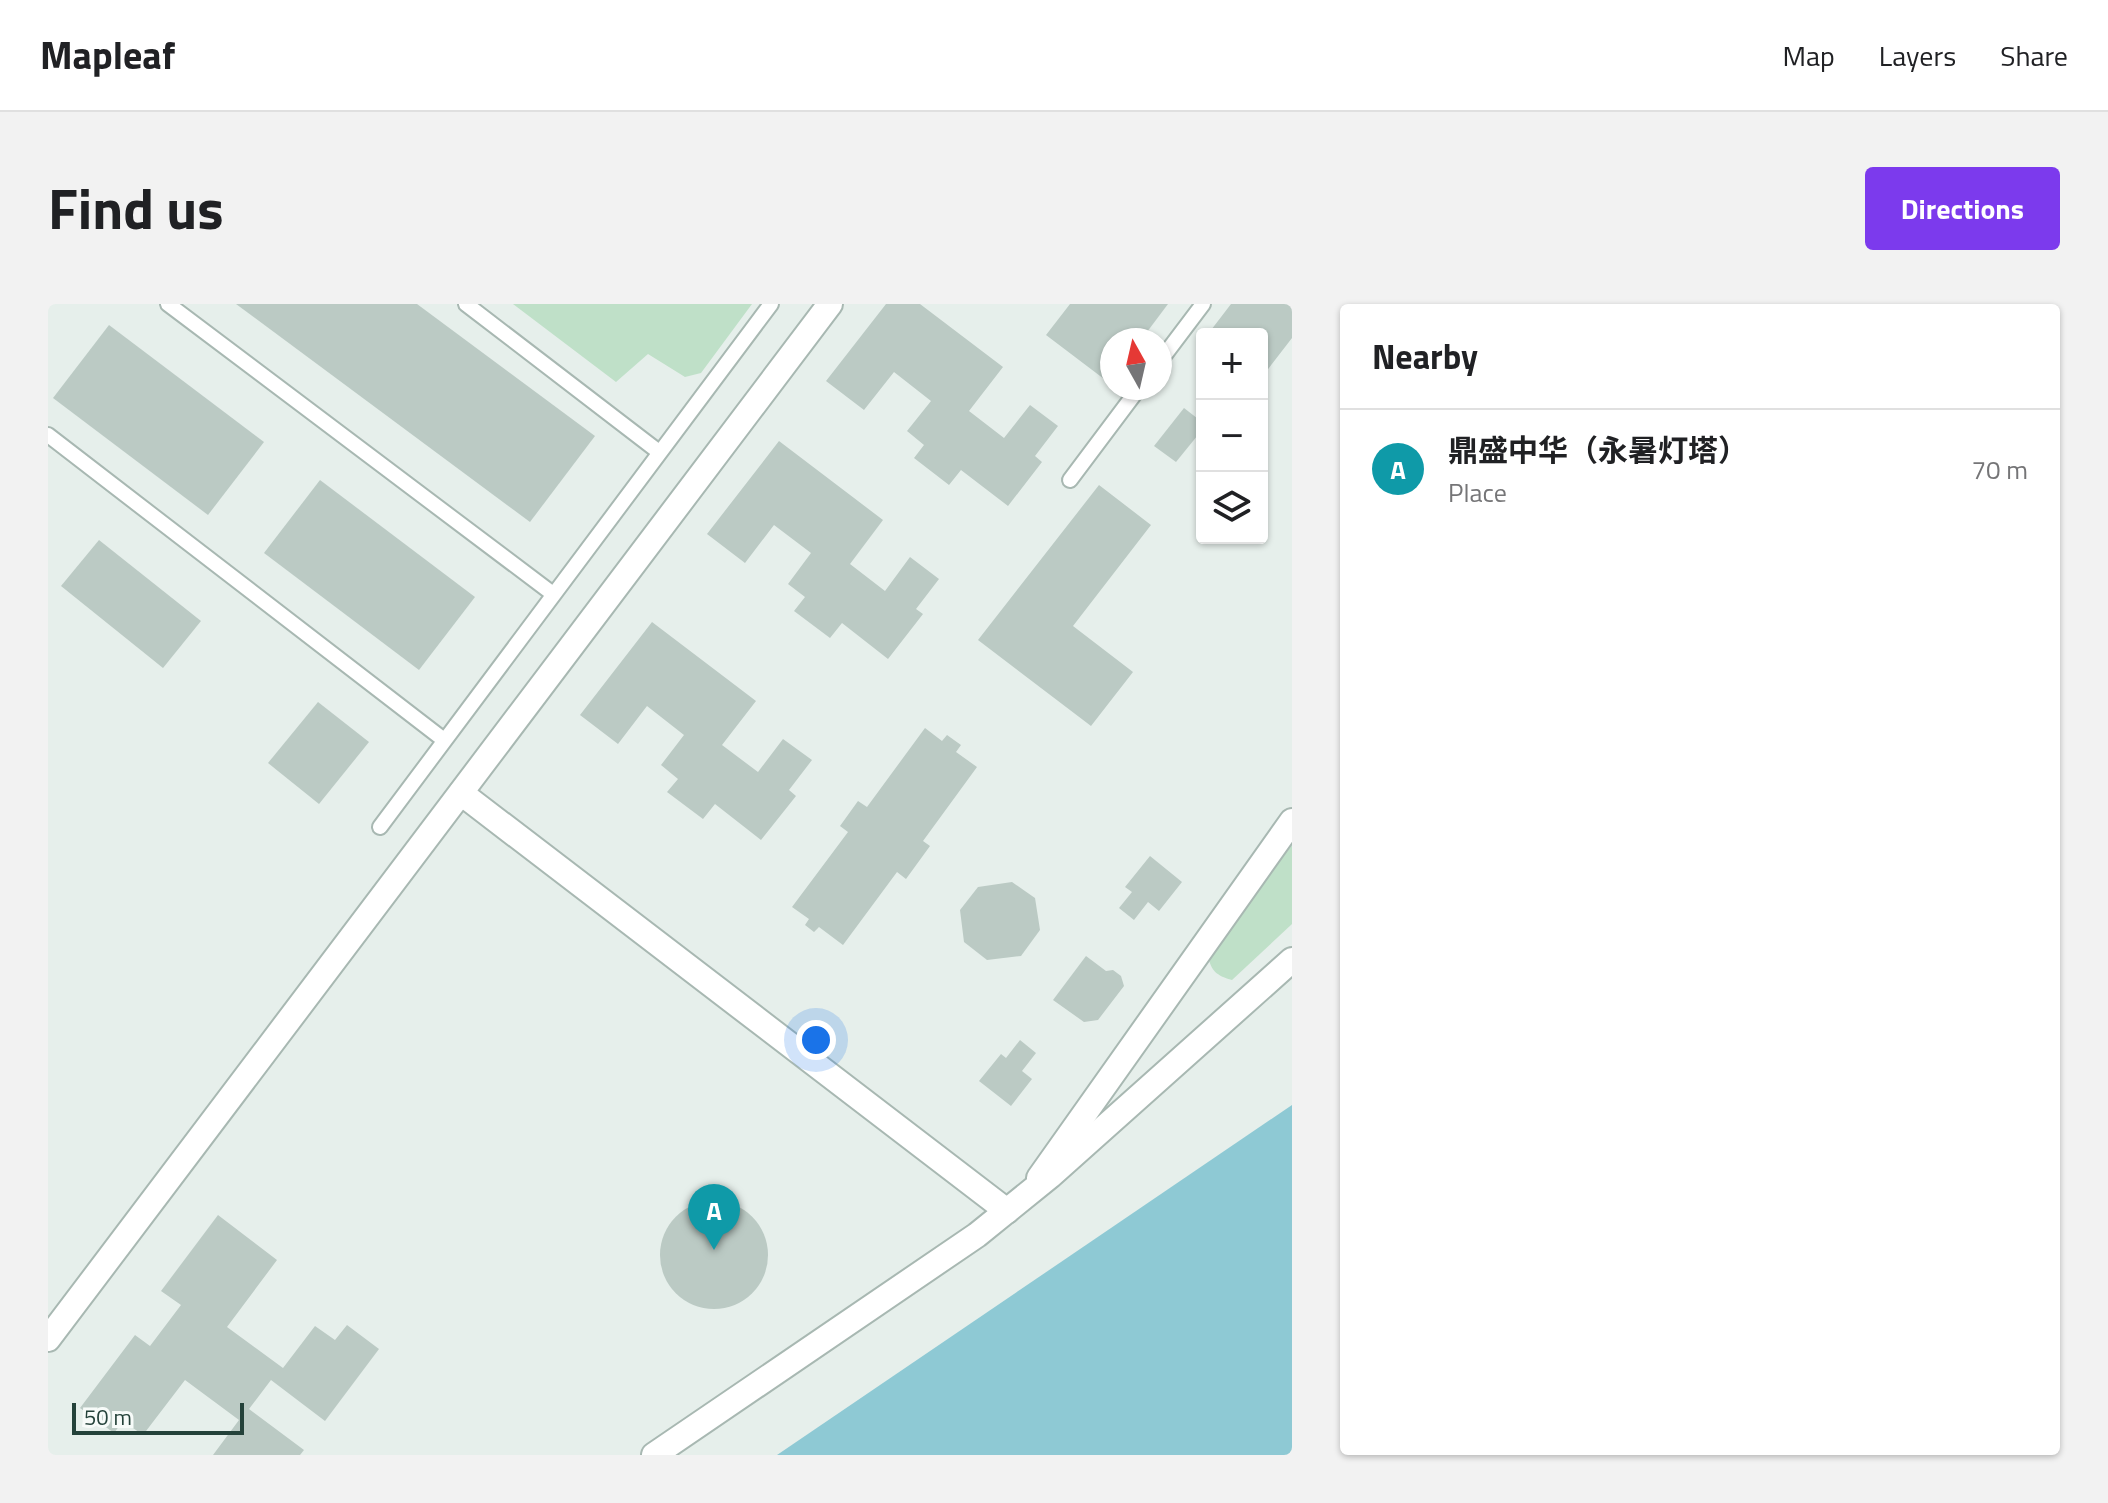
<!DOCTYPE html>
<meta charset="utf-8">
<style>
body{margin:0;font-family:"Titillium Web","Noto Sans SC",sans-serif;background:#f2f2f2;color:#202124}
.controls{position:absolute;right:24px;top:24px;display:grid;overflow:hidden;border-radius:8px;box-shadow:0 2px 6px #0004}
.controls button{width:72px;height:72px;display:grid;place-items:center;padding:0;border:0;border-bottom:2px solid #e0e0e0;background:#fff;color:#202124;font:40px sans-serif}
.compass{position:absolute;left:1052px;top:24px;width:72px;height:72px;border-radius:50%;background:#fff;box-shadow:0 2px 6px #0004;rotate:352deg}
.scale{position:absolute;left:24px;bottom:20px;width:172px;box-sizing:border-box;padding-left:8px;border:4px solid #24423a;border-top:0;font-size:22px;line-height:28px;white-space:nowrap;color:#24423a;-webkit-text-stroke:6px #f7fbf9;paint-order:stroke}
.you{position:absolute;left:768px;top:736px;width:28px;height:28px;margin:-20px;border:6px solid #fff;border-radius:50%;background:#1a73e8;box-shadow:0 0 0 12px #1a73e833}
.badge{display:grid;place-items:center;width:52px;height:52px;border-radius:50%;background:#7c3aed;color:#fff;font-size:26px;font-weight:700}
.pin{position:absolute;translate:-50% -66px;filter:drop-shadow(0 2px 4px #0008)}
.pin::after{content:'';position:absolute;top:42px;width:28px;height:24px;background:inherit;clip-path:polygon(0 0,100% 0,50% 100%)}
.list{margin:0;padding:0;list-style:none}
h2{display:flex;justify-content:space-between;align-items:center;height:104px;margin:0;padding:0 32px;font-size:34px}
h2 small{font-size:26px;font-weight:400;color:#757577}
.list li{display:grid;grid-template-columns:52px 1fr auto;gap:24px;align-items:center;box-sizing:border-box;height:120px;padding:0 32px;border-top:2px solid #e0e0e0}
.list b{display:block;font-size:30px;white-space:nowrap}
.list p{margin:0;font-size:26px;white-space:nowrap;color:#757577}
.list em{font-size:26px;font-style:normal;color:#757577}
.icon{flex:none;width:44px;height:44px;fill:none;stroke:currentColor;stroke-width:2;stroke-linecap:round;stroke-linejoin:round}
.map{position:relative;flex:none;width:1244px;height:1151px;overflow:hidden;border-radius:8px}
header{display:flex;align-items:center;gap:48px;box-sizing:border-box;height:112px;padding:0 40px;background:#fff;border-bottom:2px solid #e0e0e0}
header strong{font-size:38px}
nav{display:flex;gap:44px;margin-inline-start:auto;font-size:28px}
.intro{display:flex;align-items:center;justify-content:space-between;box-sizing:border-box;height:192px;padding:0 48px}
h1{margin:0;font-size:56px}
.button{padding:20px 36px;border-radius:8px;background:#7c3aed;color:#fff;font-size:28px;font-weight:700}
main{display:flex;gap:48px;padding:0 48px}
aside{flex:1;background:#fff;border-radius:8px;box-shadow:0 2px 6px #0004}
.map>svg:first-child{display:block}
</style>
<header>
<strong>Mapleaf</strong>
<nav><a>Map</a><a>Layers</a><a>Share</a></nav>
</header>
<div class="intro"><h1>Find us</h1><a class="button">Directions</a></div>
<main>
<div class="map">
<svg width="1244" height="1151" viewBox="0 0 1244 1151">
<rect width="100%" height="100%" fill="#e6efeb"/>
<g fill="#bfe0c8">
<polygon points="465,0 704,0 653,69 637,73 600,50 568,78"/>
<path d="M1244,541V620L1184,676C1169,672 1163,667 1160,652Z"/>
</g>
<polygon fill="#8ec9d4" points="1244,801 1244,1151 729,1151"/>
<g fill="#bbcac4">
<polygon points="188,0 369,0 547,132 482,218"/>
<polygon points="838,0 872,0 955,63 921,107 956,134 982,101 1010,122 987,152 994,158 960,202 913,166 901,181 866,154 876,141 859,127 883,97 846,68 816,106 778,77"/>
<polygon points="1022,0 1120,0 1093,36 1064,36 1064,73 1060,78 998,31"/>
<polygon points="1183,0 1244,0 1244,34 1214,73 1214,30 1160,30"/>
<polygon points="61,21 216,138 160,211 5,94"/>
<polygon points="1136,104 1154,118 1154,126 1128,158 1106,142"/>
<polygon points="731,137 835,216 802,260 837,287 862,253 891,275 868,305 875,310 840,355 794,319 782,334 746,307 757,293 740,280 763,249 726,221 697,259 659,230"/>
<polygon points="272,176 427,293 371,366 216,249"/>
<polygon points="1051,181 1103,221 1025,322 1085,368 1043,422 930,336"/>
<polygon points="51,236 153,317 115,364 13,282"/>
<polygon points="604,318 708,397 674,441 710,468 735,435 764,456 741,486 748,492 713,536 667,500 655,515 619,488 630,475 613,461 636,431 599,402 570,440 532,411"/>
<polygon points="270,398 321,438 271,500 220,459"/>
<polygon points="877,424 894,437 899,431 913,441 908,448 929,463 875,537 882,542 858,575 849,568 795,641 771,623 766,628 757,621 761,615 744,603 800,528 792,522 810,497 819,503"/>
<polygon points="1102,552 1134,578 1111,607 1100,598 1086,616 1071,604 1084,588 1077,583"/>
<polygon points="964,578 987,594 992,626 973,652 939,656 916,638 912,606 930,583"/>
<polygon points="1038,652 1058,667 1065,666 1073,672 1076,682 1050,716 1036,718 1005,696"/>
<polygon points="972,736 988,749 974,767 984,775 963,802 931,777 953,750 958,754"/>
<circle cx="666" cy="951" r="54"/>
<polygon points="170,911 229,956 179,1023 235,1064 267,1022 287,1036 299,1021 331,1045 277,1117 223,1076 201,1105 256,1146 252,1151 165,1151 191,1116 137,1076 95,1131 75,1117 66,1129 32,1104 87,1031 102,1042 133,1001 113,987"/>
</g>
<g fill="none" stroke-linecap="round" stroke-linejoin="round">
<g stroke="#a8b8b2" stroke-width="18">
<g id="service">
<polyline points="120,0 505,290"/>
<polyline points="418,0 611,148"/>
<polyline points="1112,57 1155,0"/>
<polyline points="0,131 396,436"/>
<polyline points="1022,176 1091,84"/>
<polyline points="332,523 723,0"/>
</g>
</g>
<g stroke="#a8b8b2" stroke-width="28">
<g id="minor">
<polyline points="413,489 959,907"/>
<polyline points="991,874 1244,517"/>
</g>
</g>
<g stroke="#a8b8b2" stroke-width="28">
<g id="tertiary">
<polyline points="0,1035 782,0"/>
<polyline points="606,1151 929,931 1002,872 1244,656"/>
</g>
</g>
<use href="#service" stroke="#fff" stroke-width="14"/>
<use href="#minor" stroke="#fff" stroke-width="24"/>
<use href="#tertiary" stroke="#fff" stroke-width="24"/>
</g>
</svg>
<div class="controls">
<button>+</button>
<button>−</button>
<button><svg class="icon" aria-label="layers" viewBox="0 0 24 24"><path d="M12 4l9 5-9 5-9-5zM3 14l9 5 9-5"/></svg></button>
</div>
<svg class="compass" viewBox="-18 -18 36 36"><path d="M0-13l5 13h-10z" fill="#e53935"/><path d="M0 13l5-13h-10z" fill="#757577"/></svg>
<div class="scale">50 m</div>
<div class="you"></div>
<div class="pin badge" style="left:666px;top:946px;background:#0f9aa8">A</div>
</div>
<aside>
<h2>Nearby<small></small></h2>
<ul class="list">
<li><span class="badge" style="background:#0f9aa8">A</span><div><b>鼎盛中华（永暑灯塔）</b><p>Place</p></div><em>70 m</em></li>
</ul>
</aside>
</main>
